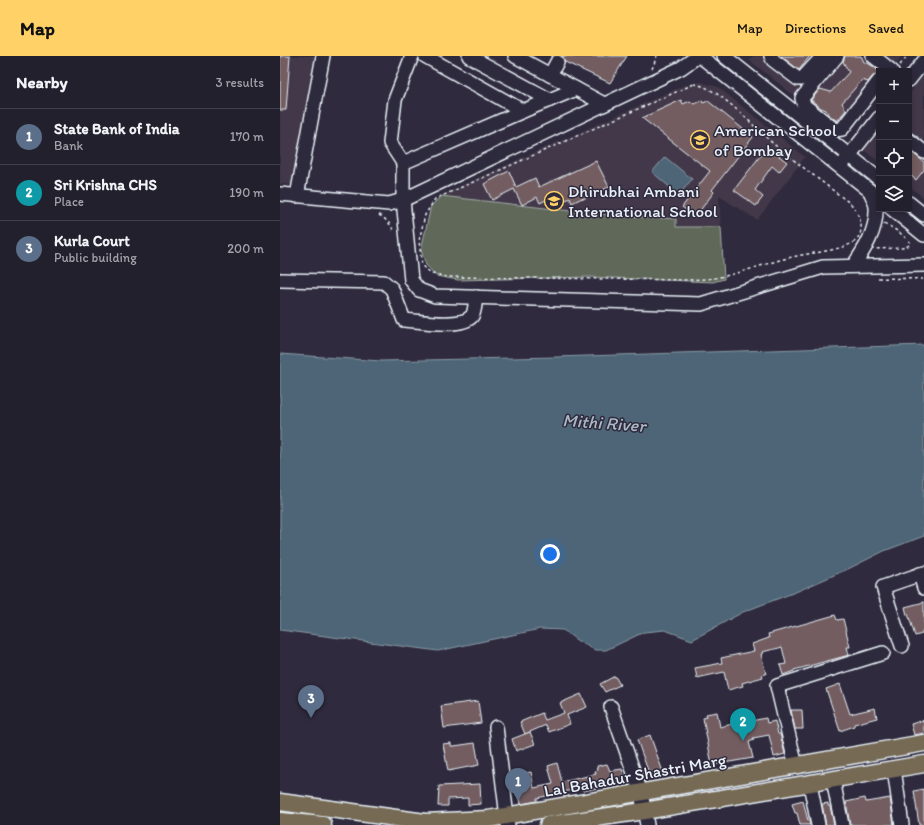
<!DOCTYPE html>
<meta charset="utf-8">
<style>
body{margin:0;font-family:Itim,sans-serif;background:#2f2d3a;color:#f1f3f6}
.controls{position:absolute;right:12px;top:12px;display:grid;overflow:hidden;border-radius:0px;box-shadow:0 2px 6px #0003}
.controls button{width:36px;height:36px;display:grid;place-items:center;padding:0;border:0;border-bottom:1px solid #403e4a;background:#23202e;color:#f1f3f6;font:20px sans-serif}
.you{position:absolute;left:270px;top:498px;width:14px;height:14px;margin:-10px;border:3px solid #fff;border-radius:50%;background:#1a73e8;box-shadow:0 0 0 6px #1a73e833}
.badge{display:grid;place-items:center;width:26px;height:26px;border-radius:50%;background:#ffd166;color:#fff;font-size:13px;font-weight:700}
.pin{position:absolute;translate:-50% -33px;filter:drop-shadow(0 1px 2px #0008)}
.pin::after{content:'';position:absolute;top:21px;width:14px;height:12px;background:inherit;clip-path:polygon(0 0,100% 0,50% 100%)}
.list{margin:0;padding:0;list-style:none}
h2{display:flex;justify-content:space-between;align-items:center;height:52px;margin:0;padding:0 16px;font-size:17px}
h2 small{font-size:13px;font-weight:400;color:#a3a3aa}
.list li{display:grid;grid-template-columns:26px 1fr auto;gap:12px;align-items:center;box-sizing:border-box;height:56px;padding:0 16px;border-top:1px solid #403e4a}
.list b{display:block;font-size:15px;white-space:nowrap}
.list p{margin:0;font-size:13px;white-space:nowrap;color:#a3a3aa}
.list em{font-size:13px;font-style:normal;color:#a3a3aa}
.icon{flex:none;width:22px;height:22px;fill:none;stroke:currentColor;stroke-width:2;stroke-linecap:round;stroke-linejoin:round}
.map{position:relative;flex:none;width:644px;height:769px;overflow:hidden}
header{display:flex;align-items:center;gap:24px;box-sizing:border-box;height:56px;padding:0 20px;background:#ffd166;color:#111}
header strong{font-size:19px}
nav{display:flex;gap:22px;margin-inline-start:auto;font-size:14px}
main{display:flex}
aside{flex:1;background:#23202e}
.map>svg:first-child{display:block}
</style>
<header>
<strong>Map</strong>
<nav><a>Map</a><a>Directions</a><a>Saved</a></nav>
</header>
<main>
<aside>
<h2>Nearby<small>3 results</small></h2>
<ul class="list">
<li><span class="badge" style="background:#5c6f8a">1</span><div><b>State Bank of India</b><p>Bank</p></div><em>170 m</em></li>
<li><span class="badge" style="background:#0f9aa8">2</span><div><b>Sri Krishna CHS</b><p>Place</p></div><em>190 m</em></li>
<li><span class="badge" style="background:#5c6f8a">3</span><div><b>Kurla Court</b><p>Public building</p></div><em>200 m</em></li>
</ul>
</aside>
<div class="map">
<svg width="644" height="769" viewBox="0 0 644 769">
<rect width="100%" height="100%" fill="#2f2a3d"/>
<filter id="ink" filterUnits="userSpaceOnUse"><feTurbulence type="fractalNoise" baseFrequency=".025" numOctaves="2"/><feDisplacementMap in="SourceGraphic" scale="8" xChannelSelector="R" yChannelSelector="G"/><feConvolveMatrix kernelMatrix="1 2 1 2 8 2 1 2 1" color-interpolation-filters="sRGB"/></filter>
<g filter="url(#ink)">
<g fill="#433948">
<polygon points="0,0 39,0 17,129 0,128"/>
<polygon points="473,0 622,0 610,15 599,15 599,29 561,77 469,4"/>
<polygon points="644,19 644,142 629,130 629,38"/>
<polygon points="421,26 438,31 525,101 477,164 439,140 441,171 396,172 398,225 310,221 178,224 156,220 146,209 141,194 151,150 161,140 184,128 405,29"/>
<polygon points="599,75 599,106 584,94"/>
</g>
<polygon fill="#61685a" stroke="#a4aca9" points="161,140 317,158 396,163 396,171 441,171 444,223 433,226 310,221 178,224 156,220 146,209 141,194 151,150"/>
<g fill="#4d6576" stroke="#8b9daa">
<polygon points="385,101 412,123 399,139 372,116"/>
<polygon points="644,289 644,480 604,495 570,512 518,535 463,556 412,584 385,574 364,576 326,594 315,594 298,585 283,574 260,573 158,595 0,574 0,298 101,305 276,301"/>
</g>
<g fill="#735d60" stroke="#e8f1f8">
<polygon points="0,0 10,0 6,54 0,54"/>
<polygon points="282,0 347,0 330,27 285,6"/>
<polygon points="501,0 530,0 519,14"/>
<polygon points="565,0 581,0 584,6 591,9 599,15 599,17 593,20 588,26 582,24 562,47 566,54 557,65 549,59 546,54 541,52 531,44 540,33 551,36 569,16 563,6"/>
<polygon points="401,44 403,48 410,45 414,48 422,44 423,47 428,45 473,81 432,134 434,136 415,161 402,151 430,115 362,62"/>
<polygon points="487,91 507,106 499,116 492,110 475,134 483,141 476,150 454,134"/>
<polygon points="629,94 644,106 644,114 636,124 629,118"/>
<polygon points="316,105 329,131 303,143 302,142 292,147 290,142 280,147 276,139 260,147 257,141 242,149 234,133 212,144 204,128 229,115 236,131 255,122 259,131"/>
<polygon points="644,546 644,575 642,576 642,578 635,580 628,558 627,559 625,551"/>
<polygon points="555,559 557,564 563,563 570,591 567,591 569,599 514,614 514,615 503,619 500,609 506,608 502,591 499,592 482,596 483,598 481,598 486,618 482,619 483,621 462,627 463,630 448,634 444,616 417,622 415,612 442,607 441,602 474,595 472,588 489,582 488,578"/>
<polygon points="335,620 340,629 325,636 320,628"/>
<polygon points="560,628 570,658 595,652 597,662 574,668 574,670 560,675 546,633"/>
<polygon points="301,638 307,651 287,659 290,668 269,676 266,669 245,678 240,666 262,657 265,664 284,657 280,647"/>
<polygon points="198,645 201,667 164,672 161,650"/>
<polygon points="511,654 522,654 523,673 515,673"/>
<polygon points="437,656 440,671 465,665 466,666 486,662 487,667 495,665 498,678 500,678 505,698 494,701 489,679 473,682 474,684 469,686 473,702 432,709 423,662 427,661 426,658"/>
<polygon points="644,664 644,677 634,679 631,668"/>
<polygon points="250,676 255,688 236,695 232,683"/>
<polygon points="370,679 383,716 370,720 357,684"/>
<polygon points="171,687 171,690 174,690 195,687 199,709 168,715 163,688"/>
<polygon points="277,707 282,726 316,718 315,715 318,714 317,710 327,708 330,715 342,713 345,726 303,735 302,732 257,742 257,745 241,748 235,719 251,716 254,732 273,728 268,710"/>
<polygon points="200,728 201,748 188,749 188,742 168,743 168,750 158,750 159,730"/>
<polygon points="644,733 644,769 639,769 634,735"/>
<polygon points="585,742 586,746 610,742 614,769 570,769 566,746"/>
<polygon points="523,745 528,765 529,765 530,769 520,769 517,757 515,757 512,748"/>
<polygon points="548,747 548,750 550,750 554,769 546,769 542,748"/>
</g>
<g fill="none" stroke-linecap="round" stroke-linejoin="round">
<g stroke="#e8f1f8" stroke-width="16">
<g id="minor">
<polyline points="145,0 243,55"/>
<polyline points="189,0 270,44"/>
<polyline points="235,0 324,48"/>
<polyline points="420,0 599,142"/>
<polyline points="444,0 599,123"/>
<polyline points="491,0 493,4 518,23 522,23 543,0"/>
<polyline points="557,0 522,42 523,47 525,50 555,74 562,73 599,25"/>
<polyline points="593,0 612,15"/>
<polyline points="270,19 277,6"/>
<polyline points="629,24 644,5"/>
<polyline points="296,33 243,55 123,107 123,144 131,224 139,234 155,240 421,248 543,211 644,209"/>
<polyline points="629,84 644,96"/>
<polyline points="565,105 599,62"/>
<polyline points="123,107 110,87 115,44 132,0"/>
<polyline points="0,138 109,148 123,144 401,12 418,0"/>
<polyline points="17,140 43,0"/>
<polyline points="629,147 644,159"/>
<polyline points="612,153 644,179"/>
<path d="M573,210C585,193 597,174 596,152C596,147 592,140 590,135"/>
<path d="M0,224L104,226L112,233L124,264C140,265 181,273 192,260C195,256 195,247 196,241"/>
<polyline points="640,518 644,532"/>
<polyline points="622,590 603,531 644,517"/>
<polyline points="331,651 361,737 367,769"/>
<polyline points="216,671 228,769"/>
<polyline points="516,710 497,630 603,597"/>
<polyline points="614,713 622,769"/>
<polyline points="553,724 562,769"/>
<polyline points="530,728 538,769"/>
</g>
</g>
<g stroke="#e8f1f8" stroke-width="19">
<g id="major">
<polyline points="0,746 145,766 208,763 644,687"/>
<polyline points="0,765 43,769"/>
<polyline points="268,769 364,755 644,708"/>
</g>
</g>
<g stroke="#e8f1f8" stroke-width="1.5" stroke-dasharray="3 3" stroke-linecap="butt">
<polyline points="620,9 627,0"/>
<polyline points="372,13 377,0"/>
<path d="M414,28C440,31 475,73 496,90C521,110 546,129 571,148C580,159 587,175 574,186C563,194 531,197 517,200C491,205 466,216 440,221C431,223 420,223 410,224L168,221L152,218L142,210L139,185L145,159L155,143Z"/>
<path d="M99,159C106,163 112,169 114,177"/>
<polygon points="599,164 619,176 630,186 630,189 622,192 592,193"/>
<polyline points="598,222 644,223"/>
</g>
<use href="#minor" stroke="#2f2a3d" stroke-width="13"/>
<use href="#major" stroke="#766a54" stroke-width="16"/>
</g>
</g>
<defs>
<g id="school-ring" transform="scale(1)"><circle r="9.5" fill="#2f2a3d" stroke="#ffd166" stroke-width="1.5"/><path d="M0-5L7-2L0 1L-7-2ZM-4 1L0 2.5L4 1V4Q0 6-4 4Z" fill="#ffd166"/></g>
</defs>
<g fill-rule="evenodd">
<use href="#school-ring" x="420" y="84"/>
<use href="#school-ring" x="274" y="145"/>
</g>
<g text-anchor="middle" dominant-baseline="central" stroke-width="3" stroke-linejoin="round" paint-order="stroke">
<g font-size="17" fill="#e8f1f8" stroke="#2f2a3d" text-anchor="start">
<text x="434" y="74">American School<tspan x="434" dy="20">of Bombay</tspan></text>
<text x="288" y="135">Dhirubhai Ambani<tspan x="288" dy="20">International School</tspan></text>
</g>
<g font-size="17" fill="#e8f1f8" stroke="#2f2a3d">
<text transform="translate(355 719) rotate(-10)">Lal Bahadur Shastri Marg</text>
</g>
<g font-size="18" font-style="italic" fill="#aab9c4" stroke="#2f2a3d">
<text transform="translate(324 367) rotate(4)">Mithi River</text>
</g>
</g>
</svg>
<div class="controls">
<button>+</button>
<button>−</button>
<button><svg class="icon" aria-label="locate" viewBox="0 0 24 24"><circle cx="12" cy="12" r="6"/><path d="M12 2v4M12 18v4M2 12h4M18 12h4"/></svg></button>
<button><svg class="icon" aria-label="layers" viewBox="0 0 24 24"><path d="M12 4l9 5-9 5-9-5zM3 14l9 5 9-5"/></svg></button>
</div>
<div class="you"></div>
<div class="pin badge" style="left:238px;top:745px;background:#5c6f8a">1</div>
<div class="pin badge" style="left:463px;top:685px;background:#0f9aa8">2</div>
<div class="pin badge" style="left:31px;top:662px;background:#5c6f8a">3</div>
</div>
</main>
